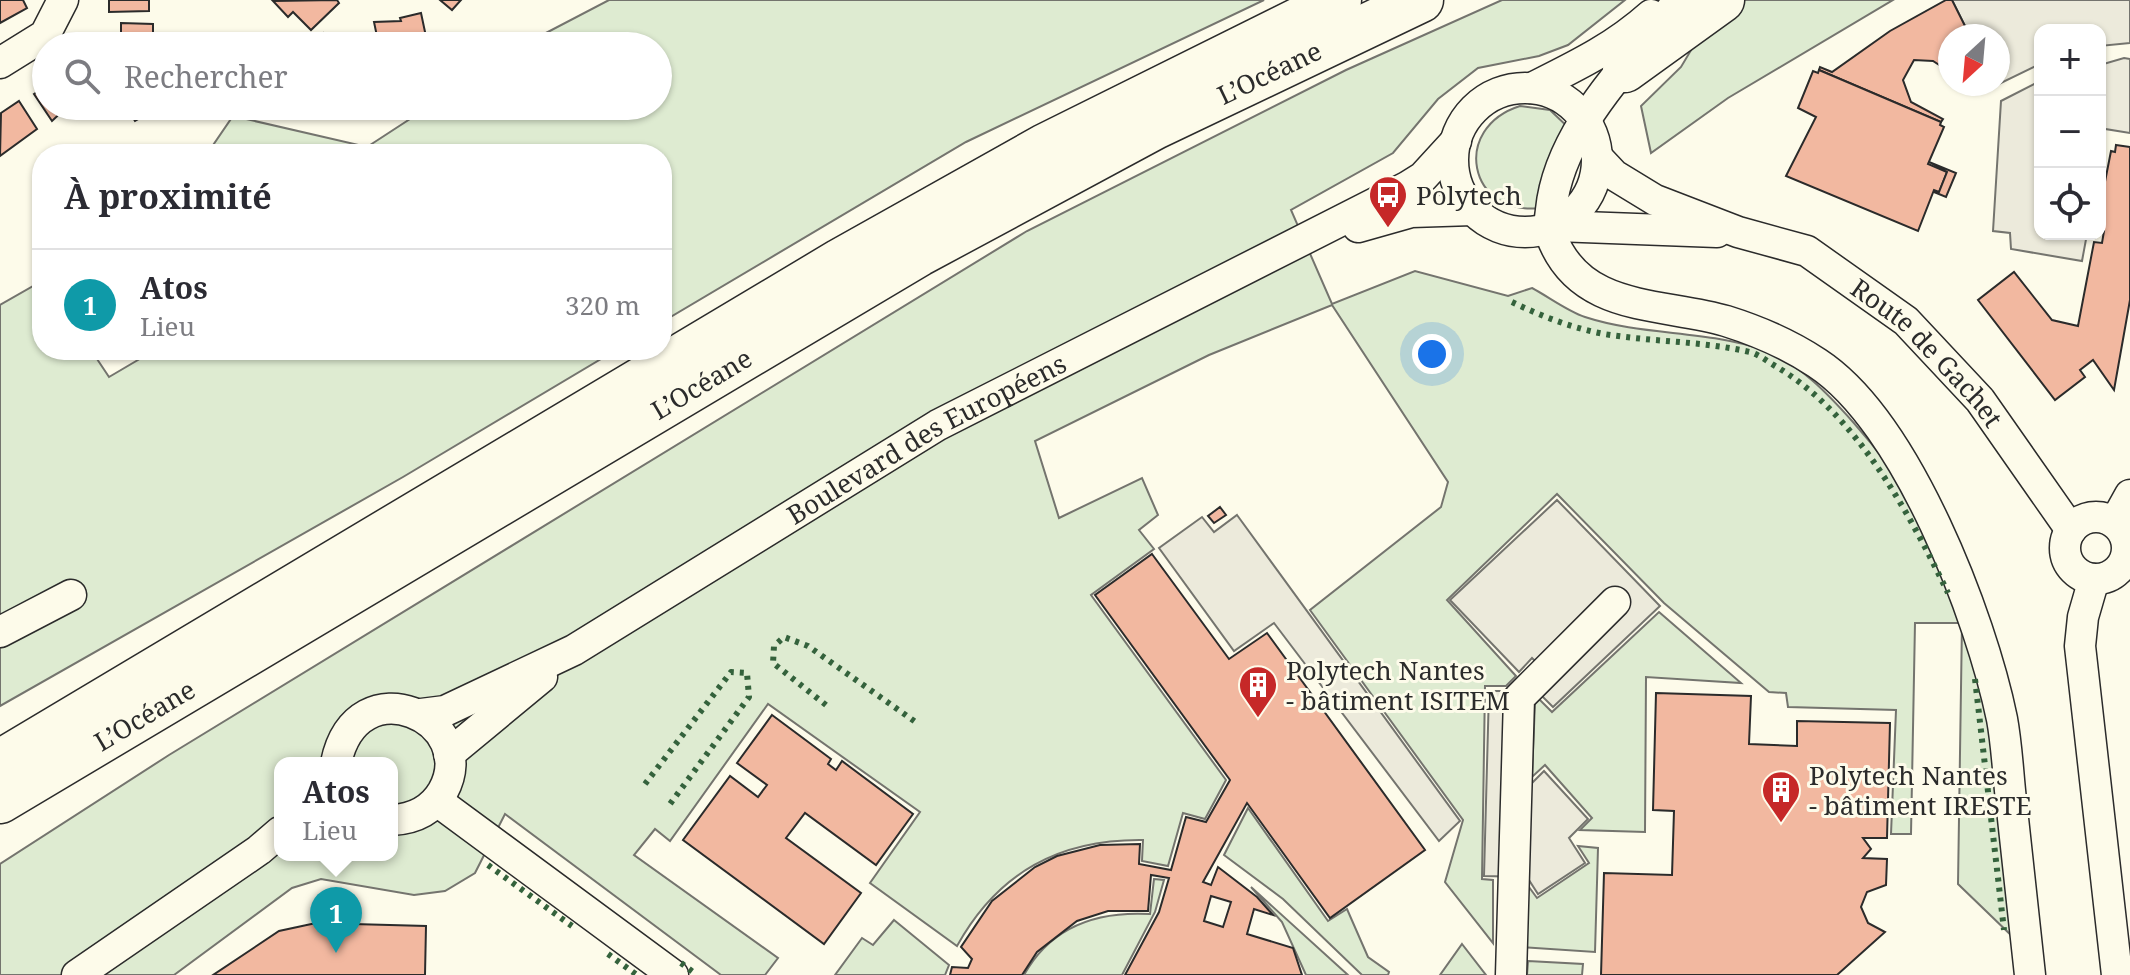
<!DOCTYPE html>
<html lang="fr">
<meta charset="utf-8">
<style>
body{margin:0;font-family:"Noto Serif",serif;background:#f2f2f3;color:#2b2b33}
.controls{position:absolute;right:24px;top:24px;display:grid;overflow:hidden;border-radius:16px;box-shadow:0 2px 6px #0004}
.controls button{width:72px;height:72px;display:grid;place-items:center;padding:0;border:0;border-bottom:2px solid #e1e1e2;background:#fff;color:#2b2b33;font:40px sans-serif}
.compass{position:absolute;left:1938px;top:24px;width:72px;height:72px;border-radius:50%;background:#fff;box-shadow:0 2px 6px #0004;rotate:206deg}
.you{position:absolute;left:1432px;top:354px;width:28px;height:28px;margin:-20px;border:6px solid #fff;border-radius:50%;background:#1a73e8;box-shadow:0 0 0 12px #1a73e833}
.badge{display:grid;place-items:center;width:52px;height:52px;border-radius:50%;background:#c62828;color:#fff;font-size:26px;font-weight:700}
.pin{position:absolute;translate:-50% -66px;filter:drop-shadow(0 2px 4px #0008)}
.pin::after{content:'';position:absolute;top:42px;width:28px;height:24px;background:inherit;clip-path:polygon(0 0,100% 0,50% 100%)}
.popup{position:absolute;left:274px;top:757px;width:124px;height:104px;box-sizing:border-box;display:grid;place-content:center;border-radius:16px;background:#fff;filter:drop-shadow(0 2px 6px #0005);font-size:26px;white-space:nowrap;color:#7c7c81}
.popup b{font-size:30px;color:#2b2b33}
.popup::after{content:'';position:absolute;left:50%;top:100%;margin-left:-16px;border:16px solid transparent;border-top-color:#fff}
.list{margin:0;padding:0;list-style:none}
h2{display:flex;justify-content:space-between;align-items:center;height:104px;margin:0;padding:0 32px;font-size:34px}
h2 small{font-size:26px;font-weight:400;color:#7c7c81}
.list li{display:grid;grid-template-columns:52px 1fr auto;gap:24px;align-items:center;box-sizing:border-box;height:112px;padding:0 32px;border-top:2px solid #e1e1e2}
.list b{display:block;font-size:30px;white-space:nowrap}
.list p{margin:0;font-size:26px;white-space:nowrap;color:#7c7c81}
.list em{font-size:26px;font-style:normal;color:#7c7c81}
.icon{flex:none;width:44px;height:44px;fill:none;stroke:currentColor;stroke-width:2;stroke-linecap:round;stroke-linejoin:round}
.map{position:relative;flex:none;width:2130px;height:975px;overflow:hidden}
.search{position:absolute;background:#fff;box-shadow:0 2px 6px #0004;left:32px;top:32px;width:640px;height:88px;display:flex;align-items:center;gap:20px;box-sizing:border-box;padding:0 28px;border-radius:44px;color:#7c7c81;font-size:30px}
.panel{position:absolute;background:#fff;box-shadow:0 2px 6px #0004;left:32px;top:144px;width:640px;height:216px;border-radius:32px}
.map>svg:first-child{display:block}
</style>
<div class="map">
<svg width="2130" height="975" viewBox="0 0 2130 975">
<rect width="100%" height="100%" fill="#fdfbea"/>
<g fill="#deebd1" stroke="#74746e" stroke-width="2" fill-rule="evenodd">
<polygon points="609,0 1264,0 966,142 662,322 662,154 207,154 233,116 367,147 430,106 658,106 658,46 521,46"/>
<path d="M1502,0H1625L1568,45L1539,56L1478,68L1438,99L1393,153L1291,210L1332,304L1415,271L1508,296L1532,288C1549,297 1567,311 1585,317C1643,336 1707,330 1764,350C1800,364 1828,394 1853,422C1894,468 1930,522 1953,580C1995,688 2001,823 2014,938L1958,884L1962,623H1915L1911,834H1891L1896,710L1788,707L1786,693L1769,692L1664,603L1557,494L1447,600L1516,676L1506,686H1485L1482,879L1493,880V943L1445,882L1463,820L1310,610L1441,507L1448,482L1332,305L1209,355L1035,441L1059,518L1142,478L1158,515L1139,530L1154,549L1091,595L1226,780L1205,819L1183,813L1168,866L1142,861L1143,840C1060,839 998,872 957,946L870,883L920,812L768,704L670,841L655,829L634,855L778,958L765,975H721L505,814L475,873L445,891L414,895L321,879L292,888L174,975H0V864L169,755L1027,231L1346,70ZM280,763H392V855H280Z"/>
<polygon points="1721,0 1893,0 1728,98 1651,153 1641,106 1681,67"/>
<path d="M1520,106L1550,110L1572,131L1540,208C1468,216 1451,128 1520,106Z"/>
<polygon points="42,281 42,350 91,350 109,377 155,350 616,350 403,477 0,706 0,305"/>
<polygon points="1659,612 1741,683 1646,677 1645,832 1580,830 1592,818 1545,765 1532,777 1535,702 1539,699 1552,712"/>
<polygon points="1248,808 1328,921 1347,909 1368,957 1389,972 1388,975 1362,975 1283,899 1224,855"/>
<polygon points="1578,846 1598,848 1595,952 1521,947 1526,883 1537,898 1589,863"/>
<path d="M1154,879L1164,880L1155,912L1122,975H1024C1051,926 1097,911 1150,914Z"/>
<polygon points="1251,887 1348,975 1306,975 1282,922"/>
<polygon points="894,920 949,965 945,975 835,975 862,938 873,945"/>
<polygon points="1462,944 1486,975 1440,975"/>
<polygon points="1528,961 1583,964 1582,975 1527,975"/>
</g>
<g fill="#eceadb" stroke="#74746e" stroke-width="2">
<polygon points="1952,0 2130,0 2130,43 2100,46 2100,30 2040,30 2040,64 1999,84 1998,36 1970,36"/>
<polygon points="2124,58 2130,59 2130,133 2105,129 2100,154 2100,65"/>
<polygon points="2040,81 2040,234 2087,234 2082,261 2011,249 2010,233 1993,231 2001,101"/>
<polygon points="1557,500 1660,606 1553,707 1540,694 1532,701 1531,784 1544,771 1588,819 1569,838 1585,863 1538,894 1527,877 1484,876 1489,691 1508,691 1537,663 1532,658 1519,672 1450,600"/>
<polygon points="1237,515 1460,821 1439,841 1274,623 1234,651 1159,548 1202,517 1214,532"/>
</g>
<g fill="#f2b8a0" stroke="#2b2b2b" stroke-width="2" fill-rule="evenodd">
<polygon points="0,0 23,0 27,8 0,23"/>
<polygon points="109,0 149,0 149,11 109,12"/>
<polygon points="337,0 339,3 311,30 293,12 288,17 273,1"/>
<polygon points="440,0 461,0 452,10"/>
<polygon points="1946,0 1952,0 1970,36 1950,36 1950,72 1933,61 1914,60 1903,80 1911,102 1943,119 1941,122 1819,70 1820,67 1832,72 1890,31"/>
<polygon points="421,13 428,46 379,46 374,22 401,21 400,18"/>
<polygon points="121,23 153,24 153,46 121,46"/>
<polygon points="324,33 344,41 348,46 319,46"/>
<polygon points="1819,70 1941,122 1940,125 1944,127 1928,164 1947,172 1939,192 1934,190 1918,231 1786,176 1816,117 1798,108 1813,71 1818,73"/>
<polygon points="46,82 46,106 68,106 52,121 34,94 45,87 42,84"/>
<polygon points="19,101 37,129 0,156 1,113"/>
<polygon points="126,106 145,106 149,113 135,121"/>
<polygon points="2116,145 2130,147 2130,300 2114,390 2093,360 2080,370 2085,377 2055,400 1978,300 2014,272 2052,320 2078,326 2094,242 2102,243 2104,231 2100,230 2100,207 2111,151 2115,152"/>
<polygon points="1929,162 1956,173 1946,197 1934,192 1939,192 1947,172"/>
<polygon points="1220,507 1226,515 1214,523 1208,516"/>
<path d="M1152,554L1229,659L1267,633L1425,850L1330,918L1247,803L1203,882L1211,885L1218,867L1257,897L1273,915L1254,909L1247,934L1293,948L1302,975H1125L1159,912L1169,878L1151,875L1148,911H1108L1077,921L1037,952L1022,975H950L952,967L968,968L972,959L961,947L992,901L1035,867L1057,856L1100,845L1140,844L1139,864L1171,870L1186,817L1206,822L1230,780L1095,595ZM1211,896L1231,902L1223,927L1204,921Z"/>
<polygon points="1656,693 1751,696 1749,744 1797,746 1797,721 1890,723 1887,838 1863,838 1871,849 1863,858 1887,859 1886,885 1867,892 1861,907 1868,923 1885,932 1837,975 1601,975 1604,873 1672,875 1674,811 1653,810"/>
<polygon points="772,715 831,759 828,764 836,770 842,761 913,814 876,865 805,813 786,838 861,893 824,944 683,840 730,776 758,797 767,785 737,763"/>
<polygon points="316,923 426,926 425,975 213,975 279,931"/>
</g>
<g fill="none" stroke-linecap="round" stroke-linejoin="round">
<g stroke="#2b2b2b" stroke-width="33">
<g id="minor">
<path d="M1679,0C1631,63 1559,129 1551,210C1550,219 1548,227 1551,235C1579,313 1662,302 1726,321C1758,331 1790,345 1817,363C1907,422 1981,617 2002,719C2007,746 2008,774 2011,800C2017,859 2024,917 2030,975"/>
<polyline points="0,63 45,35 63,0"/>
<circle cx="1525" cy="160" r="72"/>
<path d="M1532,88C1576,66 1614,48 1651,15"/>
<path id="s1" d="M1598,158L1614,175L1655,200L1738,232L1807,251L1906,321L1980,400L2071,530"/>
<polyline points="1556,226 1717,232"/>
<polyline points="1358,227 1411,212 1473,210"/>
<circle cx="2096" cy="548" r="31"/>
<polyline points="2115,522 2130,495"/>
<polyline points="2094,579 2083,617 2080,646 2117,975"/>
<polyline points="0,632 71,595"/>
<path id="s2" d="M421,714L445,711L574,650L938,425L1407,187L1423,177L1456,141"/>
<polyline points="449,754 542,677"/>
<path d="M336,763C357,662 482,720 443,791C432,810 414,819 392,820"/>
<polyline points="437,801 673,975"/>
<polyline points="77,975 259,850 280,832"/>
<polyline points="1511,975 1519,698 1615,602"/>
</g>
</g>
<g stroke="#2b2b2b" stroke-width="47">
<g id="highway">
<polyline points="1625,70 1722,0"/>
<polyline points="0,762 840,261 1045,146 1339,0"/>
<path id="s3" d="M0,801L919,254L1155,127L1421,0"/>
</g>
</g>
<use href="#minor" stroke="#fdfbea" stroke-width="30"/>
<use href="#highway" stroke="#fdfbea" stroke-width="44"/>
<g stroke="#34623c" stroke-width="6" stroke-dasharray="4 6" stroke-linecap="butt">
<path d="M1512,302C1541,316 1572,328 1604,334C1653,342 1702,341 1750,352C1760,355 1768,362 1777,367C1857,415 1908,511 1948,593"/>
<polyline points="1975,679 2004,930"/>
<polyline points="826,705 773,663 774,646 784,637 808,646 917,723"/>
<polyline points="645,784 731,672 747,673 749,697 670,804"/>
<polyline points="488,865 572,926"/>
<polyline points="608,954 637,975"/>
<polyline points="681,963 697,975"/>
</g>
</g>
<defs>
<g id="bus-pin" transform="scale(2)"><path d="M0 17L-7.5 6A9.5 9.5 0 1 1 7.5 6Z" fill="#c62828" stroke="#fdfbea"/><path d="M-5-6H5V4H4V6H2V4H-2V6H-4V4H-5ZM-3.5-4V0h7V-4ZM-3.5 1.2v1.5H-2V1.2ZM2 1.2v1.5H3.5V1.2Z" fill="#fff"/></g>
<g id="building-pin" transform="scale(2)"><path d="M0 17L-7.5 6A9.5 9.5 0 1 1 7.5 6Z" fill="#c62828" stroke="#fdfbea"/><path d="M-4-6H4V6H1V3H-1V6H-4ZM-2.5-4.3h1.7v1.8h-1.7ZM.8-4.3h1.7v1.8H.8ZM-2.5-1h1.7V.8h-1.7ZM.8-1h1.7V.8H.8Z" fill="#fff"/></g>
</defs>
<g fill-rule="evenodd">
<use href="#bus-pin" x="1388" y="195"/>
<use href="#building-pin" x="1258" y="685"/>
<use href="#building-pin" x="1781" y="790"/>
</g>
<g text-anchor="middle" dominant-baseline="central" stroke-width="6" stroke-linejoin="round" paint-order="stroke">
<g font-size="26" fill="#2b2b2b" stroke="#fdfbea">
<text stroke="none"><textPath href="#s3" startOffset="1464">L’Océane</textPath></text>
<text stroke="none"><textPath href="#s1" startOffset="390">Route de Gachet</textPath></text>
<text stroke="none"><textPath href="#s3" startOffset="816">L’Océane</textPath></text>
<text stroke="none"><textPath href="#s2" startOffset="578">Boulevard des Européens</textPath></text>
<text stroke="none"><textPath href="#s3" startOffset="168">L’Océane</textPath></text>
</g>
<g font-size="26" fill="#2b2b2b" stroke="#fdfbea" text-anchor="start">
<text x="1416" y="195">Polytech</text>
<text x="1286" y="670">Polytech Nantes<tspan x="1286" dy="30">- bâtiment ISITEM</tspan></text>
<text x="1809" y="775">Polytech Nantes<tspan x="1809" dy="30">- bâtiment IRESTE</tspan></text>
</g>
</g>
</svg>
<div class="controls">
<button>+</button>
<button>−</button>
<button><svg class="icon" aria-label="locate" viewBox="0 0 24 24"><circle cx="12" cy="12" r="6"/><path d="M12 2v4M12 18v4M2 12h4M18 12h4"/></svg></button>
</div>
<svg class="compass" viewBox="-18 -18 36 36"><path d="M0-13l5 13h-10z" fill="#e53935"/><path d="M0 13l5-13h-10z" fill="#7c7c81"/></svg>
<div class="you"></div>
<div class="pin badge" style="left:336px;top:953px;background:#0f9aa8">1</div>
<div class="popup"><b>Atos</b>Lieu</div>
<div class="search"><svg class="icon" aria-label="search" viewBox="0 0 24 24"><circle cx="10" cy="10" r="6"/><path d="M15 15l6 6"/></svg>Rechercher</div>
<section class="panel">
<h2>À proximité<small></small></h2>
<ul class="list">
<li><span class="badge" style="background:#0f9aa8">1</span><div><b>Atos</b><p>Lieu</p></div><em>320 m</em></li>
</ul>
</section>
</div>
